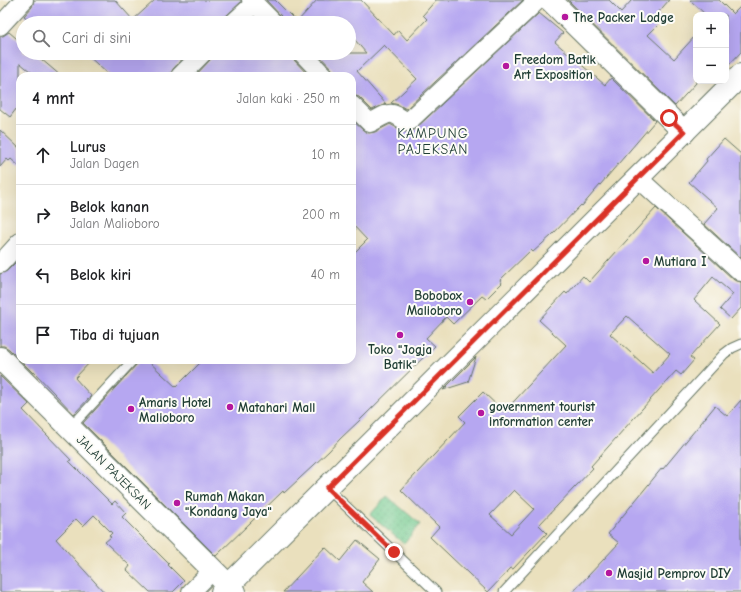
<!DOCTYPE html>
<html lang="id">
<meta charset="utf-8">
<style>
body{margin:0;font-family:"Comic Neue",sans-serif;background:#f2f2f2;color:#202124}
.controls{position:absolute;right:12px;top:12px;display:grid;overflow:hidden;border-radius:8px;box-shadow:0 4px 16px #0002}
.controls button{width:36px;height:36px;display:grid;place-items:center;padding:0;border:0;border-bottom:1px solid #e0e0e0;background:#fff;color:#202124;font:20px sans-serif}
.stop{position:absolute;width:12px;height:12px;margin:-9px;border:3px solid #d93025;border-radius:50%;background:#fff}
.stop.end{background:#d93025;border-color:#fff;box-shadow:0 1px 4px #0008}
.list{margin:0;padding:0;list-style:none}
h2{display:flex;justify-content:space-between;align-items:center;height:52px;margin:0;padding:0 16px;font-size:17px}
h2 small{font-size:13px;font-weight:400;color:#757577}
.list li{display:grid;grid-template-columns:26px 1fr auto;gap:12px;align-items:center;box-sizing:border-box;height:60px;padding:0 16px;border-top:1px solid #e0e0e0}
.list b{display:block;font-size:15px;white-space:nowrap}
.list p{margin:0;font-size:13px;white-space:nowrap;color:#757577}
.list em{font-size:13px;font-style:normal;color:#757577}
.icon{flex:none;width:22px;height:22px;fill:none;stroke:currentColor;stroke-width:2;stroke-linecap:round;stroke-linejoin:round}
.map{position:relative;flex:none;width:741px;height:592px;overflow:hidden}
.search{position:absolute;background:#fff;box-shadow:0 4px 16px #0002;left:16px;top:16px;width:340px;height:44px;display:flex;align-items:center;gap:10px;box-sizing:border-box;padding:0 14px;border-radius:22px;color:#757577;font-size:15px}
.panel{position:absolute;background:#fff;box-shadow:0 4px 16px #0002;left:16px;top:72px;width:340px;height:292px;border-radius:12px}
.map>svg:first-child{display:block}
</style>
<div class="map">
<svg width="741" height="592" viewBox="0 0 741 592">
<defs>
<pattern id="park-dots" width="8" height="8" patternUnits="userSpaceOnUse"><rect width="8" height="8" fill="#73c98e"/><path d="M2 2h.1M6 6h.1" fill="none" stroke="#5ea475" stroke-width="1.8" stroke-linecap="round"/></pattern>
</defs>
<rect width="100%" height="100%" fill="#fdfcf7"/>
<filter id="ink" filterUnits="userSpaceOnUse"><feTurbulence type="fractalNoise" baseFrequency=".025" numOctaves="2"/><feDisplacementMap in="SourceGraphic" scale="8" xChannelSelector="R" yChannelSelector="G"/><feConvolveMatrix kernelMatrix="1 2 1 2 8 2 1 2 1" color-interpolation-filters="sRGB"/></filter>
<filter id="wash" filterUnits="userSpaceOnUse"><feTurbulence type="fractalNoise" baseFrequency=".012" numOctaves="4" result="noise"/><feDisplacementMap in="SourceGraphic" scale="16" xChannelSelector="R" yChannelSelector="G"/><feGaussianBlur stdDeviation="0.9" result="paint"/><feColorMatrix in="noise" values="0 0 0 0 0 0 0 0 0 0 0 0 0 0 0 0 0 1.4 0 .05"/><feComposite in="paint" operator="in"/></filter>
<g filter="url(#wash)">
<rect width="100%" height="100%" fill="#eae0bd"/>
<polygon fill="url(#park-dots)" stroke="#498361" points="387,496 420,524 404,544 370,515"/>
<g id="blocks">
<g fill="#b6a7f1" fill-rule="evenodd">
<polygon points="34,0 115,0 133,20 155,0 241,0 241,2 226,16 223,23 33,23 24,16 32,7"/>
<polygon points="266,0 275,0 297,22 317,0 361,0 394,35 398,30 407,40 427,19 423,15 436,0 523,0 406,109 399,105 391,103 417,79 384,45 357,71 386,104 372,110 359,97 352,95 352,76 334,76 332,69 317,53 366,53 349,33 349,23 284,23 281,16"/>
<polygon points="568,0 609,0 621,12 632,0 669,0 657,14 663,20 648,35 674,59 696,35 696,83 675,106"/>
<polygon points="690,0 719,0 733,14 741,6 741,52 726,68 726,15 706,15"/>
<polygon points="539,13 563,33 555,42 605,85 611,78 655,121 582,206 581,205 551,236 533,252 531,250 500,280 502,283 486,299 482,296 453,324 446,317 426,338 435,346 360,420 340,439 329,451 284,493 283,491 216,556 83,423 137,364 139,360 147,360 176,387 203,360 352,360 352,255 367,240 352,224 352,120 363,130 368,133 375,132 390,124 404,132 413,131"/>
<polygon points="9,32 23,44 23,53 34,53 61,76 36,76 20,63 20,104 10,117 0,109 0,36 3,36"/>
<polygon points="85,53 188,53 173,69 170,76 110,76"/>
<polygon points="213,53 292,53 294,60 309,76 195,76 210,60"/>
<polygon points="0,130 20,149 20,167 11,159 9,161 7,159 0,167"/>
<polygon points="724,139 741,154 741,258 704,224 718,208 689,182 707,161 706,159"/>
<path d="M656,208L734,280L741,282V308L731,319L720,309L733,294L713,277L694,300L720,324L690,357L694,360L681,375L676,371L591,466L593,468L539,525L547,533L513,569L511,568L488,592L430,537L439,527L401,490L465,422L459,416L483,392L504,412L566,345L539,320L565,292L567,294L583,276L589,282ZM627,316L670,354L653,373L610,334ZM514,490L534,509L511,534L490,515Z"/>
<polygon points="20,258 20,360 92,360 75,378 91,396 74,414 34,372 33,373 9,349 4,346 0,346 0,274 7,271"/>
<polygon points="476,357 468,382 443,390"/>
<polygon points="0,376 29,404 23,410 71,460 69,461 112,504 115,501 126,513 122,517 169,564 168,565 184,581 173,592 150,592 127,570 130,566 105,542 111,537 109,536 112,533 94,515 83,526 76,519 56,539 104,592 0,592"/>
<polygon points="741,400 741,592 573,592 619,543 608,534 662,468 663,469 715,406 727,416"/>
<polygon points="357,540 380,559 362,582 373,592 283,592 325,547 340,561"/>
</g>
</g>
</g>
<g filter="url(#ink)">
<use href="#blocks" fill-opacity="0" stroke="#667664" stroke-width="1"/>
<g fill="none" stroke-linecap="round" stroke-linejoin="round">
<g stroke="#667664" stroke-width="11">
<g id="lane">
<polyline points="70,428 133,360"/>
<polyline points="327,488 436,592"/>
<polyline points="504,592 724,354 732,348 741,344"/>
</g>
</g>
<g stroke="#667664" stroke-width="20">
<g id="street">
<polyline points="251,0 274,23"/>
<polyline points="233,23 255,3"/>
<polyline points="0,26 24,0"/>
<polyline points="302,53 324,76"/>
<polyline points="180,76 203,53"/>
<path d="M352,105L370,123C388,114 389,108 406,122L409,121L538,0"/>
<polyline points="638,178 741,272"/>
<polyline points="0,264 20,242"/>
<polyline points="191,592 213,570"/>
</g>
</g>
<g stroke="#667664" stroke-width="24">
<g id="secondary">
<polyline points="550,0 684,132"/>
<polyline points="0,358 235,592"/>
<polyline points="222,592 741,75"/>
</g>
</g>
<use href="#lane" stroke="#fff" stroke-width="9"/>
<use href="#street" stroke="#fff" stroke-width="18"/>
<use href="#secondary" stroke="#fff" stroke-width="22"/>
</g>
</g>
<g fill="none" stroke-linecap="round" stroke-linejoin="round" filter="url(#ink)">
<polyline stroke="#d93025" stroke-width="5" points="394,552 327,488 684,132 669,118"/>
</g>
<g fill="#b5179e" stroke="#fdfcf7" stroke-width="1.5">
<circle cx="565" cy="17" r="4"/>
<circle cx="506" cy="66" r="4"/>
<circle cx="646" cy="261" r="4"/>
<circle cx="470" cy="302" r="4"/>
<circle cx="400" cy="335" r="4"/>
<circle cx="230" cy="407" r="4"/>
<circle cx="131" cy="409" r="4"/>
<circle cx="481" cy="413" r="4"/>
<circle cx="177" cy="503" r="4"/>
<circle cx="609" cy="573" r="4"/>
</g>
<g text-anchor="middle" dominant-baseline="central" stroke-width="4" stroke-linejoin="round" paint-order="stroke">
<g font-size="13" font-weight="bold" fill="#1f3d34" stroke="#fdfcf7" text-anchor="start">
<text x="573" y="17">The Packer Lodge</text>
<text x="514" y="59">Freedom Batik<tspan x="514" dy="15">Art Exposition</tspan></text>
<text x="654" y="261">Mutiara I</text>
<text x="462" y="295" text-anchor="end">Bobobox<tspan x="462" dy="15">Malioboro</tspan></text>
<text x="400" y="349" text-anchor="middle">Toko "Jogja<tspan x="400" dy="15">Batik"</tspan></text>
<text x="139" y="402">Amaris Hotel<tspan x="139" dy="15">Malioboro</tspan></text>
<text x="489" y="406">government tourist<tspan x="489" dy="15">information center</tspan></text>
<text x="238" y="407">Matahari Mall</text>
<text x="185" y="496">Rumah Makan<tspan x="185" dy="15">"Kondang Jaya"</tspan></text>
<text x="617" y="573">Masjid Pemprov DIY</text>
</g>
<g font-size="13" fill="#1f3d34" stroke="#fdfcf7">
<text transform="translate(114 472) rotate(45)">JALAN PAJEKSAN</text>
</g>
<g font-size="14" letter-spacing="1" fill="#1f3d34" stroke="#fdfcf7">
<text x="433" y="133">KAMPUNG<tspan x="433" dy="16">PAJEKSAN</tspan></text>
</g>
</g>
</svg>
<div class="controls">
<button>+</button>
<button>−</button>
</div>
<div class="stop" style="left:669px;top:118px"></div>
<div class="stop end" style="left:394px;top:552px"></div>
<div class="search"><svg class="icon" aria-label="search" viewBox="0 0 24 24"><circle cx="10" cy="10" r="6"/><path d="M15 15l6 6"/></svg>Cari di sini</div>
<section class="panel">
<h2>4 mnt<small>Jalan kaki · 250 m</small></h2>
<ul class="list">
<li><svg class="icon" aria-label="ahead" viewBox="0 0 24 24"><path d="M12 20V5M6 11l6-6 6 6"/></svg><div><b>Lurus</b><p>Jalan Dagen</p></div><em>10 m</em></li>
<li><svg class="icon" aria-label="right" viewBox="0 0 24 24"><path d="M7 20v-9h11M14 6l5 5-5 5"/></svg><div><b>Belok kanan</b><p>Jalan Malioboro</p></div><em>200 m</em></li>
<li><svg class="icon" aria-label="left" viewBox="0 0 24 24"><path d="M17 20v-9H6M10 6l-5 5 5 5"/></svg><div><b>Belok kiri</b></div><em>40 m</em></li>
<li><svg class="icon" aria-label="arrive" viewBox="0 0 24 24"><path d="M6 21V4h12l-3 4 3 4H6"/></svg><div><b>Tiba di tujuan</b></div></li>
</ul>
</section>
</div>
